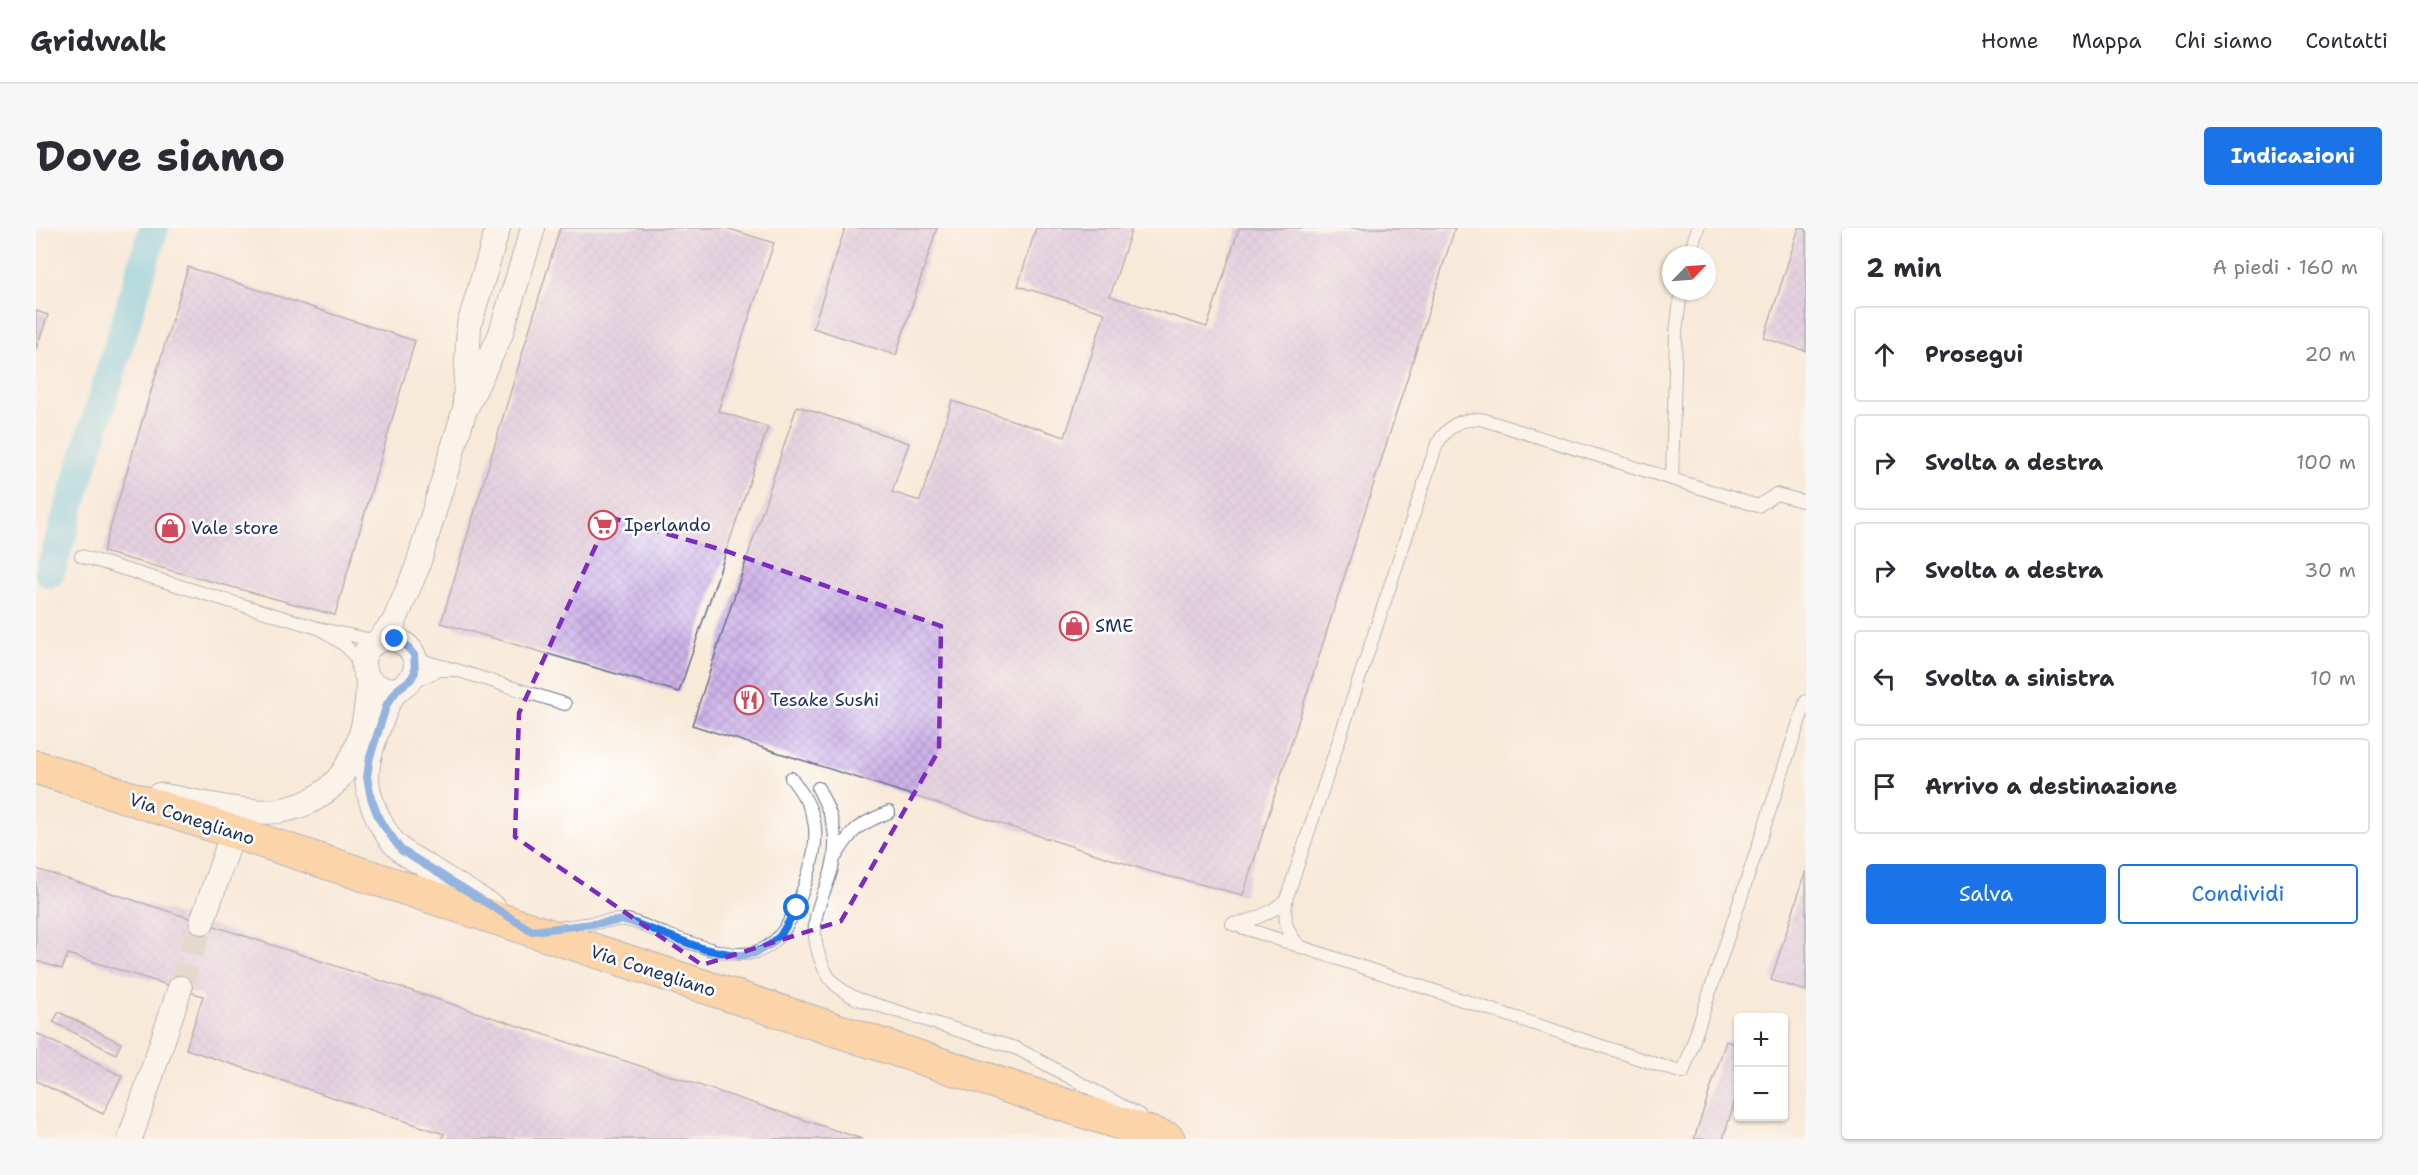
<!DOCTYPE html>
<html lang="it">
<meta charset="utf-8">
<style>
body{margin:0;font-family:"Shantell Sans",sans-serif;background:#f7f7f7;color:#2b2b33}
.controls{position:absolute;right:18px;bottom:18px;display:grid;overflow:hidden;border-radius:6px;box-shadow:0 2px 4px #0004}
.controls button{width:54px;height:54px;display:grid;place-items:center;padding:0;border:0;border-bottom:2px solid #e1e1e2;background:#fff;color:#2b2b33;font:30px sans-serif}
.compass{position:absolute;left:1626px;top:18px;width:54px;height:54px;border-radius:50%;background:#fff;box-shadow:0 2px 4px #0004;rotate:65deg}
.stop{position:absolute;width:18px;height:18px;margin:-14px;border:4px solid #1a73e8;border-radius:50%;background:#fff}
.stop.end{background:#1a73e8;border-color:#fff;box-shadow:0 2px 6px #0008}
.list{margin:0;padding:0;list-style:none}
h2{display:flex;justify-content:space-between;align-items:center;height:78px;margin:0;padding:0 24px;font-size:26px}
h2 small{font-size:20px;font-weight:400;color:#7c7c81}
.list li{display:grid;grid-template-columns:39px 1fr auto;gap:18px;align-items:center;box-sizing:border-box;height:96px;margin:0 12px 12px;padding:0 12px;border:2px solid #e1e1e2;border-radius:6px}
.list b{display:block;font-size:22px;white-space:nowrap}
.list em{font-size:20px;font-style:normal;color:#7c7c81}
.actions{display:flex;gap:12px;padding:18px 24px}
.actions a{flex:1;padding:14px 0;border:2px solid #1a73e8;border-radius:6px;text-align:center;font-size:21px;color:#1a73e8}
.actions .main{background:#1a73e8;color:#fff}
.icon{flex:none;width:33px;height:33px;fill:none;stroke:currentColor;stroke-width:2;stroke-linecap:round;stroke-linejoin:round}
.map{position:relative;flex:none;width:1770px;height:911px;overflow:hidden;border-radius:6px}
header{display:flex;align-items:center;gap:36px;box-sizing:border-box;height:84px;padding:0 30px;background:#fff;border-bottom:2px solid #e1e1e2}
header strong{font-size:28px}
nav{display:flex;gap:33px;margin-inline-start:auto;font-size:21px}
.intro{display:flex;align-items:center;justify-content:space-between;box-sizing:border-box;height:144px;padding:0 36px}
h1{margin:0;font-size:42px}
.button{padding:15px 27px;border-radius:6px;background:#1a73e8;color:#fff;font-size:21px;font-weight:700}
main{display:flex;gap:36px;padding:0 36px}
aside{flex:1;background:#fff;border-radius:6px;box-shadow:0 2px 4px #0004}
.map>svg:first-child{display:block}
</style>
<header>
<strong>Gridwalk</strong>
<nav><a>Home</a><a>Mappa</a><a>Chi siamo</a><a>Contatti</a></nav>
</header>
<div class="intro"><h1>Dove siamo</h1><a class="button">Indicazioni</a></div>
<main>
<div class="map">
<svg width="1770" height="911" viewBox="0 0 1770 911">
<defs>
<pattern id="building-cross-hatch" width="8" height="8" patternUnits="userSpaceOnUse" patternTransform="scale(1.5)"><rect width="8" height="8" fill="#cdb2e8"/><path d="M0 0l8 8M0 8l8-8" fill="none" stroke="#af99c9"/></pattern>
</defs>
<rect width="100%" height="100%" fill="#fff"/>
<filter id="ink" filterUnits="userSpaceOnUse"><feTurbulence type="fractalNoise" baseFrequency=".0167" numOctaves="2"/><feDisplacementMap in="SourceGraphic" scale="12" xChannelSelector="R" yChannelSelector="G"/><feConvolveMatrix kernelMatrix="1 2 1 2 8 2 1 2 1" color-interpolation-filters="sRGB"/></filter>
<filter id="wash" filterUnits="userSpaceOnUse"><feTurbulence type="fractalNoise" baseFrequency=".008" numOctaves="4" result="noise"/><feDisplacementMap in="SourceGraphic" scale="24" xChannelSelector="R" yChannelSelector="G"/><feGaussianBlur stdDeviation="1.35" result="paint"/><feColorMatrix in="noise" values="0 0 0 0 0 0 0 0 0 0 0 0 0 0 0 0 0 1.4 0 .05"/><feComposite in="paint" operator="in"/></filter>
<g filter="url(#wash)">
<rect width="100%" height="100%" fill="#f8ead9"/>
<g fill="none" stroke-linecap="round" stroke-linejoin="round">
<polyline stroke="#64c6e2" stroke-width="30" points="14,345 118,0"/>
</g>
<g id="blocks">
<g fill="url(#building-cross-hatch)">
<polygon points="524,0 690,0 738,15 682,183 732,199 643,464 405,395"/>
<polygon points="809,0 901,0 860,127 777,100"/>
<polygon points="1000,0 1096,0 1074,68 1171,99 1203,0 1419,0 1207,667 1116,644 656,497 761,178 873,215 856,264 884,273 916,173 1029,209 1069,85 982,58"/>
<polygon points="1763,0 1770,0 1770,123 1728,110"/>
<polygon points="152,39 379,113 299,387 67,324"/>
<polygon points="0,83 12,87 0,121"/>
<polygon points="0,641 166,694 826,911 406,911 408,906 150,821 167,768 32,726 26,741 0,733"/>
<polygon points="1770,643 1770,763 1735,752"/>
<polygon points="23,784 85,815 80,826 17,794"/>
<polygon points="0,805 86,848 67,886 0,853"/>
<polygon points="1690,813 1702,817 1702,863 1687,911 1658,911"/>
</g>
</g>
</g>
<g filter="url(#ink)">
<use href="#blocks" fill-opacity="0" stroke="#687089" stroke-width="1.5"/>
<g fill="none" stroke-linecap="round" stroke-linejoin="round">
<polyline stroke="#ccc5c0" stroke-width="24" stroke-dasharray="24 12" stroke-linecap="butt" points="144,760 166,694"/>
<g stroke="#687089" stroke-width="14">
<g id="lane">
<polyline points="1653,27 1662,0"/>
<polyline points="1636,251 1640,105 1645,63"/>
<polyline points="45,328 285,401"/>
<polyline points="325,437 311,419 285,401 341,413"/>
<polyline points="420,442 529,476"/>
<polyline points="376,454 404,442 420,442 391,434 378,427"/>
<path d="M782,560C791,578 800,596 799,617C799,663 765,681 785,733C792,753 803,762 822,771L982,821L1105,888"/>
<path d="M800,628C818,599 822,597 853,584"/>
<polyline points="1196,696 1647,845 1770,473"/>
<path d="M1198,696C1219,692 1233,686 1250,672"/>
<path d="M522,700C538,698 575,691 590,692C602,694 617,702 629,706C713,737 742,742 772,647C785,606 782,584 755,550"/>
<path d="M1265,719C1249,703 1248,694 1250,672L1401,216C1413,197 1423,191 1445,191L1722,278L1740,266L1770,274"/>
</g>
</g>
<g stroke="#687089" stroke-width="26">
<g id="street">
<polyline points="429,173 433,97 462,0"/>
<polyline points="342,413 358,394 381,340 428,184 464,108 497,0"/>
<path d="M362,461C330,467 313,427 342,413C361,404 384,422 379,443C376,454 367,456 361,463C353,470 349,481 346,491C339,508 331,530 331,548C331,572 347,607 365,622C373,629 383,633 392,639C414,653 436,666 458,680"/>
<path d="M123,567C153,572 213,587 241,583C310,574 332,512 332,450"/>
<polyline points="166,694 197,604"/>
<polyline points="94,911 144,760"/>
</g>
</g>
<g stroke="#687089" stroke-width="35">
<polyline id="primary" points="0,539 1132,911"/>
</g>
<use href="#lane" stroke="#fff" stroke-width="12"/>
<use href="#street" stroke="#fff" stroke-width="24"/>
<use href="#primary" stroke="#febc70" stroke-width="33"/>
</g>
</g>
<g fill="none" stroke-linecap="round" stroke-linejoin="round" filter="url(#ink)">
<polyline stroke="#1a73e8" stroke-width="8" points="359,411 367,414 378,427 379,444 375,451 362,461 351,476 334,529 331,549 335,570 343,591 365,622 496,703 590,692 668,721 703,728 719,725 735,716 744,708 761,680"/>
</g>
<path d="M0 0H1770V911H0ZM573,289L690,323L905,398L903,522L805,693L666,737L479,609L483,485Z" fill="#f8ead9" fill-opacity=".55" fill-rule="evenodd"/>
<path fill="none" stroke="#7b2cbf" stroke-width="4.5" stroke-dasharray="12 8" stroke-linejoin="round" d="M573,289L690,323L905,398L903,522L805,693L666,737L479,609L483,485Z"/>
<defs>
<g id="supermarket-ring" transform="scale(1.5)"><circle r="9.5" fill="#fff" stroke="#d1495b" stroke-width="1.5"/><path d="M-6-5.5h2.5l.6 2H6L4.5 2H-2.5L-4.4-4H-6ZM-1.5 3.2a1.3 1.3 0 1 0 .1 0ZM3 3.2a1.3 1.3 0 1 0 .1 0Z" fill="#d1495b"/></g>
<g id="shop-ring" transform="scale(1.5)"><circle r="9.5" fill="#fff" stroke="#d1495b" stroke-width="1.5"/><path d="M-5-2.5h2.3a2.7 3.5 0 0 1 5.4 0H5L5.5 6h-11ZM-1.5-2.5h3a1.5 2.3 0 0 0-3 0Z" fill="#d1495b"/></g>
<g id="restaurant-ring" transform="scale(1.5)"><circle r="9.5" fill="#fff" stroke="#d1495b" stroke-width="1.5"/><path d="M-5-6h1v4h1v-4h1v4h1v-4h1v5L-1.5 .5V6h-2V.5L-5-1ZM5-6V6H3V1.5H1.5Q1.5-4 5-6Z" fill="#d1495b"/></g>
</defs>
<g fill-rule="evenodd">
<use href="#supermarket-ring" x="567" y="297"/>
<use href="#shop-ring" x="134" y="300"/>
<use href="#shop-ring" x="1038" y="398"/>
<use href="#restaurant-ring" x="713" y="472"/>
</g>
<g text-anchor="middle" dominant-baseline="central" stroke-width="5" stroke-linejoin="round" paint-order="stroke">
<g font-size="18" fill="#1b2f5e" stroke="#fff" text-anchor="start">
<text x="588" y="297">Iperlando</text>
<text x="155" y="300">Vale store</text>
<text x="1059" y="398">SME</text>
<text x="734" y="472">Tesake Sushi</text>
</g>
<g font-size="18" fill="#1b2f5e" stroke="#fff">
<text transform="translate(156 591) rotate(18)">Via Conegliano</text>
<text transform="translate(617 743) rotate(18)">Via Conegliano</text>
</g>
</g>
</svg>
<div class="controls">
<button>+</button>
<button>−</button>
</div>
<svg class="compass" viewBox="-18 -18 36 36"><path d="M0-13l5 13h-10z" fill="#e53935"/><path d="M0 13l5-13h-10z" fill="#7c7c81"/></svg>
<div class="stop" style="left:761px;top:680px"></div>
<div class="stop end" style="left:359px;top:411px"></div>
</div>
<aside>
<h2>2 min<small>A piedi · 160 m</small></h2>
<ul class="list">
<li><svg class="icon" aria-label="ahead" viewBox="0 0 24 24"><path d="M12 20V5M6 11l6-6 6 6"/></svg><div><b>Prosegui</b></div><em>20 m</em></li>
<li><svg class="icon" aria-label="right" viewBox="0 0 24 24"><path d="M7 20v-9h11M14 6l5 5-5 5"/></svg><div><b>Svolta a destra</b></div><em>100 m</em></li>
<li><svg class="icon" aria-label="right" viewBox="0 0 24 24"><path d="M7 20v-9h11M14 6l5 5-5 5"/></svg><div><b>Svolta a destra</b></div><em>30 m</em></li>
<li><svg class="icon" aria-label="left" viewBox="0 0 24 24"><path d="M17 20v-9H6M10 6l-5 5 5 5"/></svg><div><b>Svolta a sinistra</b></div><em>10 m</em></li>
<li><svg class="icon" aria-label="arrive" viewBox="0 0 24 24"><path d="M6 21V4h12l-3 4 3 4H6"/></svg><div><b>Arrivo a destinazione</b></div></li>
</ul>
<div class="actions"><a class="main">Salva</a><a>Condividi</a></div>
</aside>
</main>
